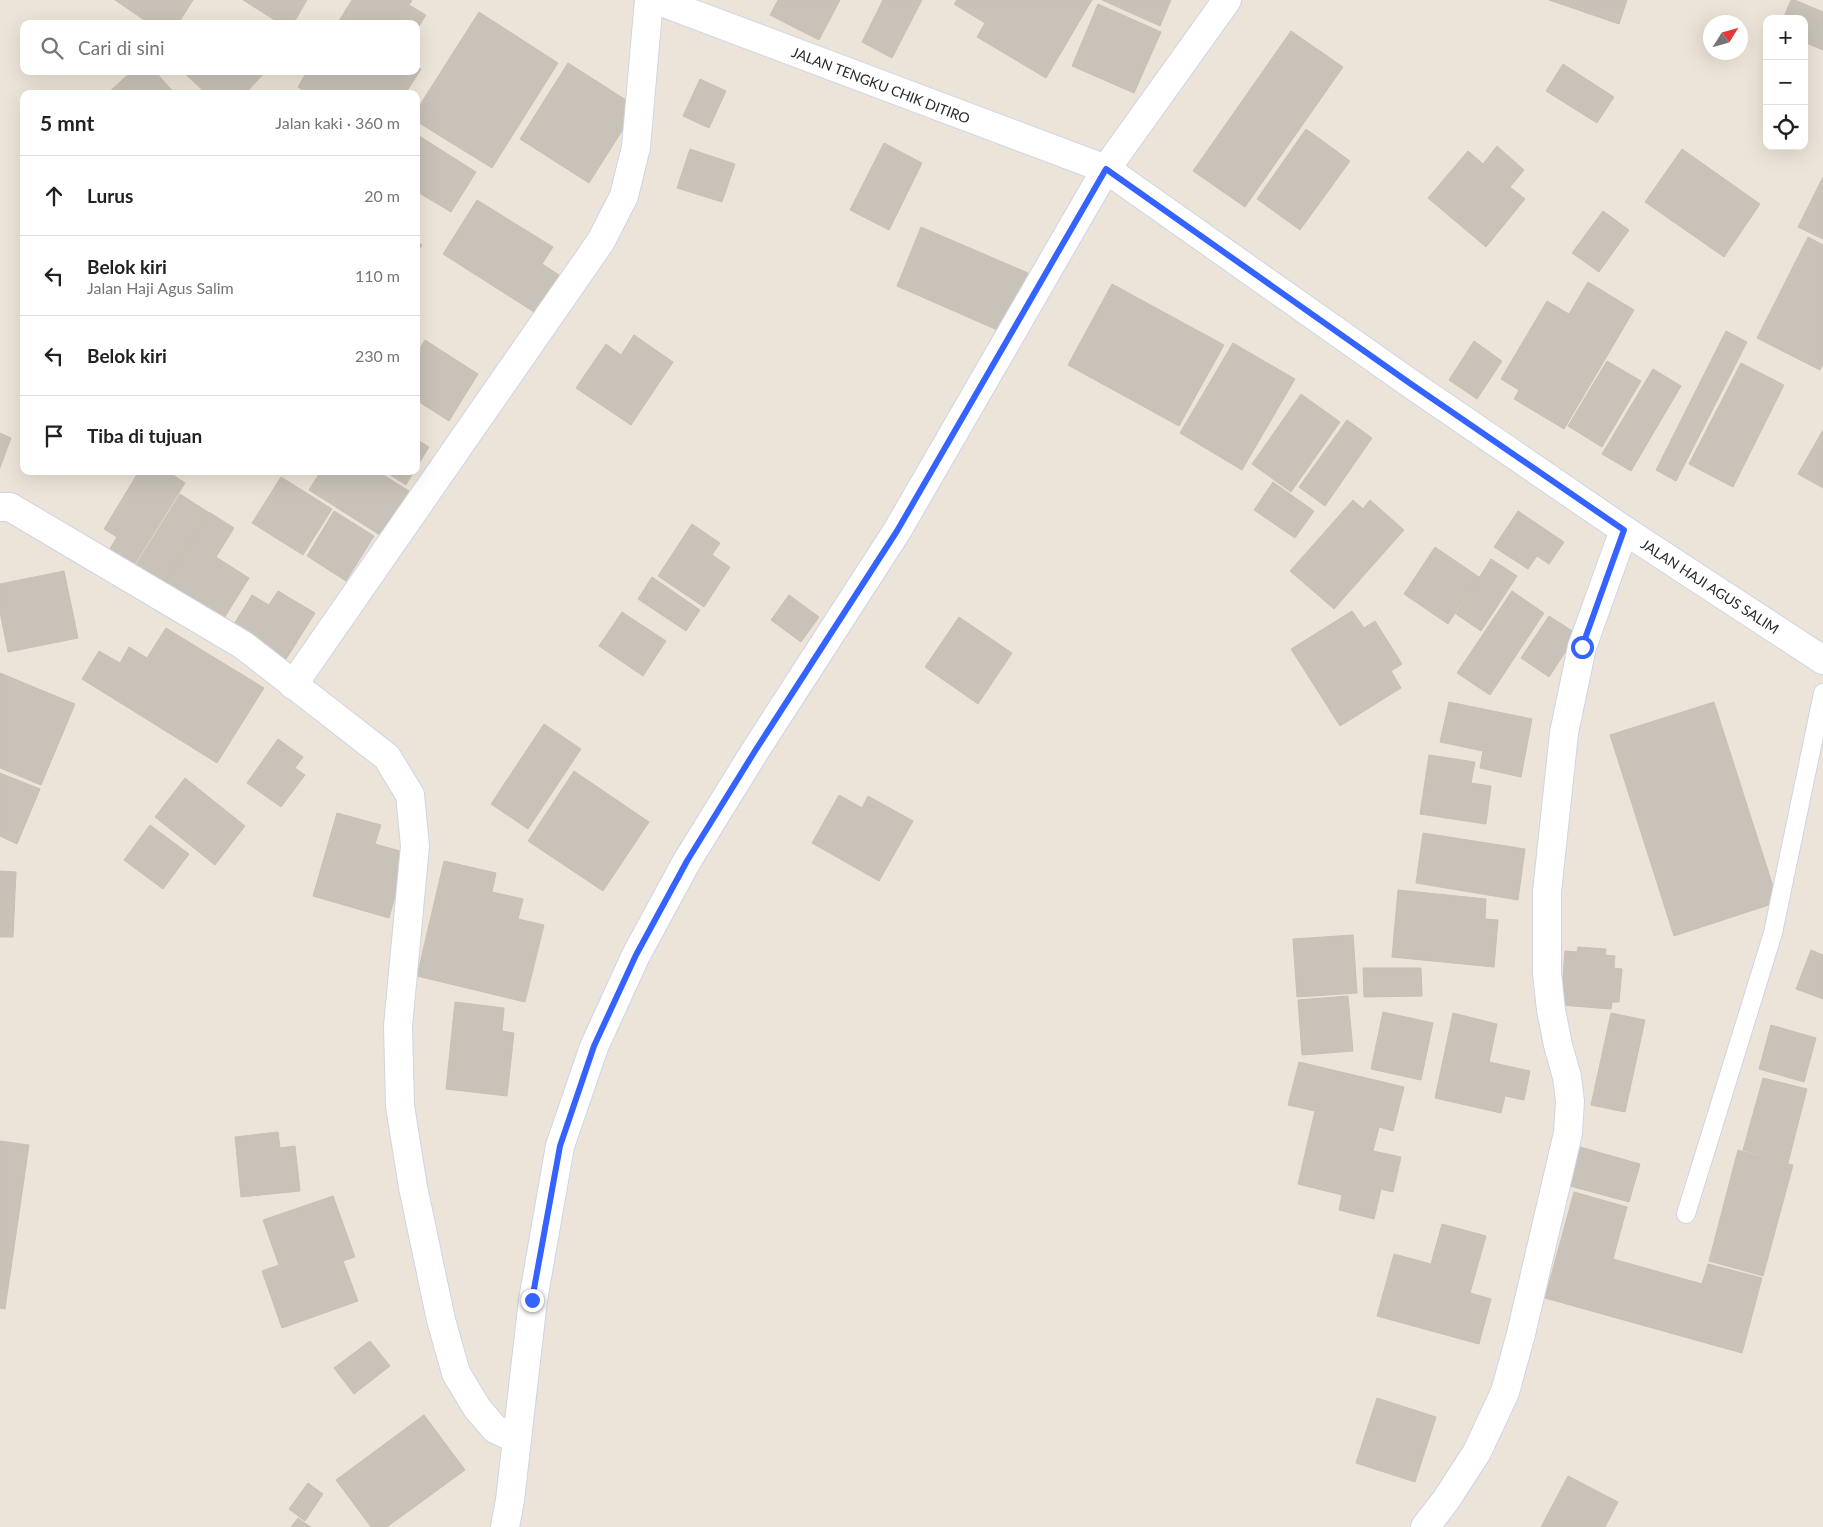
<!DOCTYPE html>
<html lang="id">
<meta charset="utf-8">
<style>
body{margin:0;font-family:Lato,sans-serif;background:#f6f6f6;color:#202124}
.controls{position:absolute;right:15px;top:15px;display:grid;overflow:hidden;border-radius:10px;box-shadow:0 5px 20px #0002}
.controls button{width:45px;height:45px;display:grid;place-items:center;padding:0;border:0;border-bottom:1px solid #e0e0e0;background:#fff;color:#202124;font:25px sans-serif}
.compass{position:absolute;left:1703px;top:15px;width:45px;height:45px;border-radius:50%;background:#fff;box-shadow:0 5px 20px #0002;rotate:53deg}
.stop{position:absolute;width:15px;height:15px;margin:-11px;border:4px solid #3563ff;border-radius:50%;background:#fff}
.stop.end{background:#3563ff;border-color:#fff;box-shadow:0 1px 5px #0008}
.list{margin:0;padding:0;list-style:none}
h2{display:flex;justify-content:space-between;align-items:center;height:65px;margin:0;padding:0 20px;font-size:21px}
h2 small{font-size:16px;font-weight:400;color:#757577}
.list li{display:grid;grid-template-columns:32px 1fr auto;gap:15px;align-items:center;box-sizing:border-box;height:80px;padding:0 20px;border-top:1px solid #e0e0e0}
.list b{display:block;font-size:19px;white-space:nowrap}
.list p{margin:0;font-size:16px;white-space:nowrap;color:#757577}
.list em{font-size:16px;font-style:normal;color:#757577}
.icon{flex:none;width:28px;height:28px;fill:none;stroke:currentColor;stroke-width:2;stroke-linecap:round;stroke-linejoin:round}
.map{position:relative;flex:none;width:1823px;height:1527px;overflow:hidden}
.search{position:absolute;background:#fff;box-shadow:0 5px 20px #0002;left:20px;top:20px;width:400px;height:55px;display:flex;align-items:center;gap:12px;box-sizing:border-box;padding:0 18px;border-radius:10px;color:#757577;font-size:19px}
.panel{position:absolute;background:#fff;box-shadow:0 5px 20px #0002;left:20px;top:90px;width:400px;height:385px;border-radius:10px}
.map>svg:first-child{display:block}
</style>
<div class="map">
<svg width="1823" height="1527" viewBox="0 0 1823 1527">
<rect width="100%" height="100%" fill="#ede4d9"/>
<g fill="#c8c2b8" stroke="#c9c0b3">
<polygon points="115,0 193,0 178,24 150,24"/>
<polygon points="243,0 307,0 293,24 281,24"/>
<polygon points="352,0 412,0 409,5 426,15 416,31 416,24 337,24"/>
<polygon points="778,0 840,0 819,40 770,15"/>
<polygon points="883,0 922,0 892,58 862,42"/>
<polygon points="957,0 1092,0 1046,78 977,37 985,23 954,4"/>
<polygon points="1102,0 1171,0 1160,26"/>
<polygon points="1549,0 1627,0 1619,24"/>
<polygon points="1791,0 1795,0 1823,12 1823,50 1804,42 1804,19 1783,19"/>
<polygon points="1098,4 1161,32 1134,93 1072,66"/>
<polygon points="479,12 558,63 492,168 416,121 416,111"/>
<polygon points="1291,31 1343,67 1245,207 1193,171"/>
<polygon points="568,63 637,107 589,183 520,139"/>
<polygon points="1563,64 1614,97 1597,123 1546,91"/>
<polygon points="416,66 421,69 405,94 309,94 298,87 307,71 416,71"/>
<polygon points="132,71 155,71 175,94 107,94"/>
<polygon points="182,71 266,71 245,94 207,94"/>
<polygon points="700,79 726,91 709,128 683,116"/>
<polygon points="1306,129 1350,161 1300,230 1257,199"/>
<polygon points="416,134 476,172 451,212 416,191"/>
<polygon points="884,143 922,163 889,230 850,210"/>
<polygon points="1497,146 1524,170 1510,187 1525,199 1486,247 1428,198 1468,151 1483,164"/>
<polygon points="690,149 735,164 722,202 677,188"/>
<polygon points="1682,149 1760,204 1724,257 1645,202"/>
<polygon points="1823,177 1823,239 1798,227"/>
<polygon points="477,200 553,247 542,264 559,275 534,312 443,254"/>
<polygon points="1603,211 1629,230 1599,272 1572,253"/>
<polygon points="921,227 1028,273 1002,332 897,286"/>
<polygon points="1808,237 1823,245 1823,364 1820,370 1757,338"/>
<polygon points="416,241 422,245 416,255"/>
<polygon points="1588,282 1634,310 1564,429 1514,399 1519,390 1501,379 1547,301 1569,314"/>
<polygon points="1112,284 1224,345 1179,426 1068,365"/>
<polygon points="1726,331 1747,342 1676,481 1656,470"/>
<polygon points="634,335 673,362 631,425 576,388 606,344 621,355"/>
<polygon points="425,340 478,374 449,421 416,400 416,354"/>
<polygon points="1474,341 1502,361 1477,399 1449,380"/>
<polygon points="1233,343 1295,379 1242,470 1180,433"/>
<polygon points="1607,361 1641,381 1602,447 1568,426"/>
<polygon points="1741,363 1784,385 1733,487 1689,464"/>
<polygon points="1653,369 1681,386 1631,471 1602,454"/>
<polygon points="1301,394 1340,422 1291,492 1252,464"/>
<polygon points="1347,420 1372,438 1325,506 1299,487"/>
<polygon points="1823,430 1823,488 1798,474"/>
<polygon points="0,433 11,438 0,468"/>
<polygon points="416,439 429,447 416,468"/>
<polygon points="139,471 167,471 185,483 128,575 103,560 117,537 104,529"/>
<polygon points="321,471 377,471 409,491 380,535 309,490"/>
<polygon points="384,471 414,471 406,485"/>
<polygon points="281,477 332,509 303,555 252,523"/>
<polygon points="1273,482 1314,511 1295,538 1254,510"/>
<polygon points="180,494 208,512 158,594 129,576"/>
<polygon points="1353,500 1363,509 1370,500 1404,530 1334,609 1290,571"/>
<polygon points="334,511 374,536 346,581 307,556"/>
<polygon points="1518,511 1564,542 1549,564 1537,556 1528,569 1494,547"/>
<polygon points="209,512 234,528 216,557 249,578 221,623 163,586"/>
<polygon points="692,524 720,543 712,555 730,567 704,607 658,576"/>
<polygon points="1435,547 1479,577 1448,624 1404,594"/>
<polygon points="1491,559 1517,576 1481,631 1456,614"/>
<polygon points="64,571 78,638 8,652 0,612 0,584"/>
<polygon points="652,577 700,610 686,631 638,599"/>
<polygon points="278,591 315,613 281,667 228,634 252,595 269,605"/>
<polygon points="1512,591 1544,613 1490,695 1457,673"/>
<polygon points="789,595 819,617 801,642 771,620"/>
<polygon points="1352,611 1364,628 1375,621 1402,664 1391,671 1401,688 1340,726 1291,649"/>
<polygon points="622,612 666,641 643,676 599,646"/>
<polygon points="1549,616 1577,634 1549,677 1521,658"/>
<polygon points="959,617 1012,653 978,704 925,667"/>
<polygon points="166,628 264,688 217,763 82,679 99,651 120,663 129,647 147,658"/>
<polygon points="0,673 75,704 41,785 0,768"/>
<polygon points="1449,702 1532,719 1521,777 1480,768 1483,751 1440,742"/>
<polygon points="1714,702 1778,902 1674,936 1610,735"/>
<polygon points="544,724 581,749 528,829 491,804"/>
<polygon points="278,739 303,757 295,768 305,775 281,807 247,783"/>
<polygon points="1429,755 1475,762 1471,783 1491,786 1486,824 1420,814"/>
<polygon points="574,771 649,822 603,891 528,841"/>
<polygon points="0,773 40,789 17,844 0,836"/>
<polygon points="185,778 245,826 215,865 155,817"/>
<polygon points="839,795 862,808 868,796 913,821 879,881 812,843"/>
<polygon points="337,813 381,825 375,844 407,853 389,918 313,896"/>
<polygon points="150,825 189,854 163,889 124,860"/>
<polygon points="1423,833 1525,849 1518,900 1416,883"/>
<polygon points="444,861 496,873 492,892 523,899 518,919 544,925 525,1002 417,976"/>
<polygon points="0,871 16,872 13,937 0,937"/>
<polygon points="1398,890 1486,899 1485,919 1498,920 1494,967 1392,957"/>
<polygon points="1353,935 1357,993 1297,997 1293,939"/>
<polygon points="1578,947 1606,949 1605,955 1615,956 1614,968 1622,969 1619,1002 1612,1002 1611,1009 1561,1005 1565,951 1577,952"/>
<polygon points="1811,950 1823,955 1823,999 1796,989"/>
<polygon points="1363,968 1421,968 1422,996 1364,997"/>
<polygon points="1348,996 1353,1051 1302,1055 1298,1000"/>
<polygon points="455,1002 504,1008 502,1031 514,1033 507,1096 446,1089"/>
<polygon points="1383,1012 1433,1023 1421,1080 1371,1069"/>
<polygon points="1453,1013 1497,1024 1489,1062 1530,1071 1524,1100 1505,1096 1501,1113 1435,1098"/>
<polygon points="1611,1013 1645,1020 1625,1112 1591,1105"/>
<polygon points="1771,1025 1816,1038 1804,1082 1759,1069"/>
<polygon points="1299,1062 1404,1087 1393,1131 1379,1127 1373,1151 1401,1157 1393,1192 1381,1189 1374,1219 1339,1210 1342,1195 1298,1184 1315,1111 1288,1105"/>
<polygon points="1763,1078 1807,1089 1788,1163 1743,1150"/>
<polygon points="278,1132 280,1148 295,1146 300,1191 241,1197 235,1137"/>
<polygon points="0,1141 29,1145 5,1309 0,1308"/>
<polygon points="1580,1147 1640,1164 1629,1202 1570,1186"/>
<polygon points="1738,1150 1793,1165 1763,1276 1709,1261"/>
<polygon points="1574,1192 1627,1207 1613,1259 1702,1284 1708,1264 1762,1278 1742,1353 1545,1298"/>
<polygon points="333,1196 355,1257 343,1261 358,1301 282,1328 262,1271 279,1265 263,1220"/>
<polygon points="1442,1224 1486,1236 1470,1293 1491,1299 1479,1344 1377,1316 1394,1254 1431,1264"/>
<polygon points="370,1341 390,1366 354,1394 334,1368"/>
<polygon points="1377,1398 1436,1417 1415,1482 1356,1463"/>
<polygon points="424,1415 465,1470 387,1527 371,1527 336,1480"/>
<polygon points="1568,1476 1618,1502 1605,1527 1541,1527"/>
<polygon points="308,1483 323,1494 305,1521 289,1509"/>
<polygon points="298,1518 311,1527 291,1527"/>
</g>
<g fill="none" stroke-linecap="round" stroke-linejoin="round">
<g stroke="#cfd4e4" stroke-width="20">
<polyline id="service" points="1686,1214 1773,933 1823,693"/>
</g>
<g stroke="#cfd4e4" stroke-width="30">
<g id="minor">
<polyline points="0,507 10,507 243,645 387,757 410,795 415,846 398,1026 400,1106 413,1187 441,1320 456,1373 477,1408 495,1429 517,1439"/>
<polyline points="293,685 601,241 624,196 636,147 649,0"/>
<polyline points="1425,1527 1446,1500 1477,1452 1505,1392 1521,1334 1568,1133 1570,1101 1567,1077 1558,1045 1551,1010 1547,973 1547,892 1564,733 1582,647 1624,530"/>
</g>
</g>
<g stroke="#cfd4e4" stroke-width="30">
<polyline id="tertiary" points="505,1527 510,1500 533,1300 560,1146 594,1047 636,955 687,861 755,751 897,531 1106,169 1227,0"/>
</g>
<g stroke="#cfd4e4" stroke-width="30">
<polyline id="secondary" points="656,0 1106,169 1411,384 1624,530 1823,660"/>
</g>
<use href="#service" stroke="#fff" stroke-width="18"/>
<use href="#minor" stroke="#fff" stroke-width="28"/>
<use href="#tertiary" stroke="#fff" stroke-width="28"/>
<use href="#secondary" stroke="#fff" stroke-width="28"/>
</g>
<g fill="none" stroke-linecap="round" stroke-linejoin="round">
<polyline stroke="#3563ff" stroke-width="6" points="532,1300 560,1146 594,1046 636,955 687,861 755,751 897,531 1106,169 1411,384 1624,530 1582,647"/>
</g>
<g text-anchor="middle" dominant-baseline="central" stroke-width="5" stroke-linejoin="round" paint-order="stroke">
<g font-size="14" fill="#292929" stroke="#fff">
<text transform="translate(881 85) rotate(21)">JALAN TENGKU CHIK DITIRO</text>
<text transform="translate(1710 586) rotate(33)">JALAN HAJI AGUS SALIM</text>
</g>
</g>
</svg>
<div class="controls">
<button>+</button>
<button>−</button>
<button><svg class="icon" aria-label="locate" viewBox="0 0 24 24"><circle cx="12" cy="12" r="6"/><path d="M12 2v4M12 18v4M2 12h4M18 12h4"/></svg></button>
</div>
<svg class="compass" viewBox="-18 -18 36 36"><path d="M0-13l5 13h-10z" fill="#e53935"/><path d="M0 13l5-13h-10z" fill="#757577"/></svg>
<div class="stop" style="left:1582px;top:647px"></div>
<div class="stop end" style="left:532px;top:1300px"></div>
<div class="search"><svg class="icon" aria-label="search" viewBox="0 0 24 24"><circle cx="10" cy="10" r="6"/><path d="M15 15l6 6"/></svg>Cari di sini</div>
<section class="panel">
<h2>5 mnt<small>Jalan kaki · 360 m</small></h2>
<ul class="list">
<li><svg class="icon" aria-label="ahead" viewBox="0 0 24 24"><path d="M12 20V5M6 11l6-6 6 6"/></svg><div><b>Lurus</b></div><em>20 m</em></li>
<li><svg class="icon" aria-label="left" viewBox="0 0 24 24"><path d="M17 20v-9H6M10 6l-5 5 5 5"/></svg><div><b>Belok kiri</b><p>Jalan Haji Agus Salim</p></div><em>110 m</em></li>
<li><svg class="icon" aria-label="left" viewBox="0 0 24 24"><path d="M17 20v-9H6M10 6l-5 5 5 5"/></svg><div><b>Belok kiri</b></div><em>230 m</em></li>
<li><svg class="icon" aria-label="arrive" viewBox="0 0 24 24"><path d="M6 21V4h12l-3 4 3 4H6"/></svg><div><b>Tiba di tujuan</b></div></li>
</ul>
</section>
</div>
